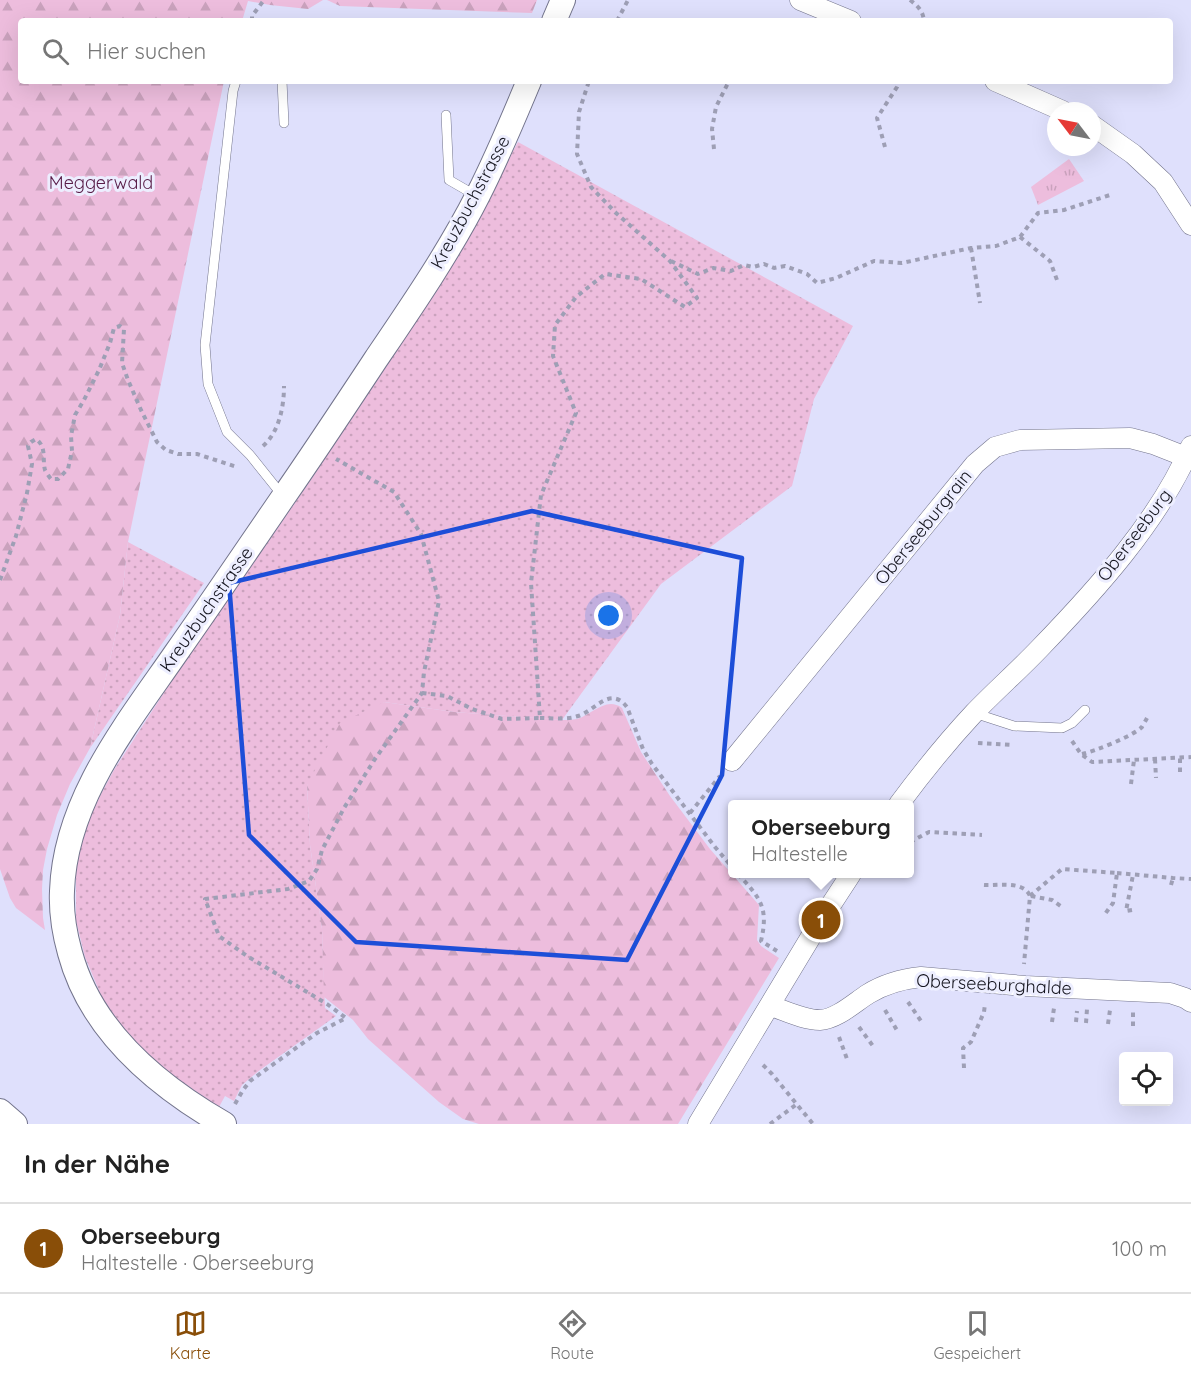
<!DOCTYPE html>
<html lang="de">
<meta charset="utf-8">
<style>
body{margin:0;font-family:Quicksand,sans-serif;background:#f6f6f6;color:#222}
.controls{position:absolute;right:18px;bottom:18px;display:grid;overflow:hidden;border-radius:6px;box-shadow:0 6px 24px #0002}
.controls button{width:54px;height:54px;display:grid;place-items:center;padding:0;border:0;border-bottom:2px solid #e0e0e0;background:#fff;color:#222;font:30px sans-serif}
.compass{position:absolute;left:1047px;top:102px;width:54px;height:54px;border-radius:50%;background:#fff;box-shadow:0 6px 24px #0002;rotate:302deg}
.you{position:absolute;left:609px;top:616px;width:21px;height:21px;margin:-15px;border:4px solid #fff;border-radius:50%;background:#1a73e8;box-shadow:0 0 0 9px #1a73e833}
.badge{display:grid;place-items:center;width:39px;height:39px;border-radius:50%;background:#894e08;color:#fff;font-size:20px;font-weight:700}
.pin{position:absolute;translate:-50% -50%;border:3px solid #fff;box-shadow:0 2px 6px #0006}
.popup{position:absolute;left:728px;top:800px;width:186px;height:78px;box-sizing:border-box;display:grid;place-content:center;border-radius:6px;background:#fff;filter:drop-shadow(0 2px 4px #0005);font-size:20px;white-space:nowrap;color:#767676}
.popup b{font-size:22px;color:#222}
.popup::after{content:'';position:absolute;left:50%;top:100%;margin-left:-12px;border:12px solid transparent;border-top-color:#fff}
.list{margin:0;padding:0;list-style:none}
h2{display:flex;justify-content:space-between;align-items:center;height:78px;margin:0;padding:0 24px;font-size:26px}
h2 small{font-size:20px;font-weight:400;color:#767676}
.list li{display:grid;grid-template-columns:39px 1fr auto;gap:18px;align-items:center;box-sizing:border-box;height:90px;padding:0 24px;border-top:2px solid #e0e0e0}
.list b{display:block;font-size:22px;white-space:nowrap}
.list p{margin:0;font-size:20px;white-space:nowrap;color:#767676}
.list em{font-size:20px;font-style:normal;color:#767676}
.icon{flex:none;width:33px;height:33px;fill:none;stroke:currentColor;stroke-width:2;stroke-linecap:round;stroke-linejoin:round}
.map{position:relative;flex:none;width:1191px;height:1124px;overflow:hidden}
.search{position:absolute;background:#fff;box-shadow:0 6px 24px #0002;left:18px;right:18px;top:18px;height:66px;display:flex;align-items:center;gap:15px;box-sizing:border-box;padding:0 21px;border-radius:6px;color:#767676;font-size:22px}
.sheet{height:168px;background:#fff}
nav{display:flex;justify-content:space-around;align-items:center;box-sizing:border-box;height:84px;border-top:2px solid #e0e0e0;background:#fff;font-size:16px;color:#767676}
nav a{display:grid;justify-items:center;gap:3px}
nav .on{color:#894e08}
.map>svg:first-child{display:block}
</style>
<div class="map">
<svg width="1191" height="1124" viewBox="0 0 1191 1124">
<defs>
<pattern id="grass-dots" width="8" height="8" patternUnits="userSpaceOnUse" patternTransform="scale(1.5)"><rect width="8" height="8" fill="#edbddd"/><path d="M2 2h.1M6 6h.1" fill="none" stroke="#caa2bd" stroke-width="1.8" stroke-linecap="round"/></pattern>
<pattern id="forest-firs" width="22" height="20" patternUnits="userSpaceOnUse" patternTransform="scale(1.5)"><rect width="22" height="20" fill="#edbddd"/><path d="M5 1l3.5 6h-7zM16 11l3.5 6h-7z" fill="#caa2bd"/></pattern>
<pattern id="park-tufts" width="24" height="20" patternUnits="userSpaceOnUse" patternTransform="scale(1.5)"><rect width="24" height="20" fill="#edbddd"/><path d="M3 7l-1-3M5 7V3M7 7l1-3M15 17l-1-3M17 17v-4M19 17l1-3" fill="none" stroke="#caa2bd"/></pattern>
</defs>
<rect width="100%" height="100%" fill="#dfe0fc"/>
<g fill="url(#grass-dots)">
<polygon points="518,142 853,326 814,399 792,486 661,584 562,720 454,712 384,702 307,785 310,845 322,929 325,1008 336,1016 260,1070 242,1085 234,1101 225,1096 219,1107 173,1076 145,1052 125,1032 103,1000 85,957 76,921 76,862 89,820 100,796 114,770 167,688 308,484 440,286"/>
<polygon points="128,542 204,583 90,748 120,615"/>
</g>
<g fill="url(#forest-firs)">
<polygon points="0,0 323,0 308,9 270,5 248,1 242,21 21,21 21,81 224,81 128,542 120,615 90,748 70,784 57,815 47,849 43,870 42,889 43,918 45,930 16,908 10,898 0,869"/>
<polygon points="327,0 537,0 532,13 340,6"/>
<path d="M384,702L454,712L562,720C567,720 572,720 577,719C592,715 606,696 622,708L641,752L670,796L710,849L759,905L757,940L761,946L779,958L678,1124H479L463,1119L439,1102L368,1039L353,1020L324,997L322,929L310,845L307,785L340,723Z"/>
</g>
<polygon fill="url(#park-tufts)" points="1069,159 1084,181 1038,205 1031,187"/>
<g fill="none" stroke-linecap="round" stroke-linejoin="round">
<g stroke="#73748c" stroke-width="10">
<g id="service">
<polyline points="236,81 233,91 205,345 208,384 227,432 250,455 282,495"/>
<polyline points="282,81 284,123"/>
<polyline points="446,115 449,180 475,195"/>
<polyline points="974,713 1014,726 1062,728 1072,723 1085,710"/>
</g>
</g>
<g stroke="#73748c" stroke-width="21">
<g id="minor">
<polyline points="800,0 851,21"/>
<polyline points="995,81 1063,111"/>
<polyline points="1092,125 1133,154 1163,182 1191,225"/>
<polyline points="732,761 975,464 995,447 1020,440 1130,438 1153,444 1186,457"/>
<path d="M899,804C922,773 947,742 974,713C995,691 1018,671 1039,649C1095,591 1159,521 1191,446"/>
<path d="M771,1006C786,1011 803,1020 820,1020C837,1019 854,1003 868,994C884,984 903,979 921,977L1025,986L1170,993L1185,998L1191,1002"/>
<polyline points="698,1124 821,920 851,874"/>
</g>
</g>
<g stroke="#73748c" stroke-width="26">
<g id="tertiary">
<polyline points="554,21 563,0"/>
<polyline points="0,1111 15,1124"/>
<path d="M224,1124C156,1085 91,1031 70,953C64,932 61,912 62,891C65,800 127,724 176,653C212,602 247,550 282,499C314,453 345,406 376,359C412,306 449,252 478,195C497,158 513,119 529,81"/>
</g>
</g>
<g stroke="#9e9fb5" stroke-width="4" stroke-dasharray="4.5 4.5" stroke-linecap="butt">
<path d="M910,0C918,6 923,11 924,21"/>
<polyline points="252,21 252,16 264,0"/>
<polyline points="617,21 628,0"/>
<polyline points="885,147 877,118 897,87 899,81"/>
<polyline points="714,149 712,129 716,107 729,81"/>
<polyline points="1020,237 1050,261 1057,280"/>
<polyline points="971,248 980,303"/>
<polyline points="671,261 698,274 713,268 731,271 744,265 753,267 764,264 774,268 785,266 807,274 817,283 836,278 874,261 902,263 971,248 996,246 1020,237 1038,213 1064,210 1113,194"/>
<path d="M263,446C279,432 284,407 284,386"/>
<path d="M0,580L16,536L27,493L32,464L28,446L31,442L36,439C47,447 42,459 45,470C46,472 50,478 51,479H58L68,469L72,451L71,436L75,415L84,400L99,370L110,343L114,328L120,326L124,329L122,363L128,380L141,410L157,442L166,450L178,454H197L237,467"/>
<polyline points="422,693 447,696 472,709 502,719 540,718 531,583 541,495 576,413 553,356 555,325 576,297 605,274 641,279 685,307 697,298 670,261 616,213 591,187 577,154 579,112 589,81"/>
<path d="M540,718C552,718 567,720 578,716C595,711 610,685 627,707L643,749L652,764L715,847L732,867"/>
<polyline points="1072,741 1081,754 1092,762 1191,757"/>
<polyline points="978,743 1012,745"/>
<path d="M1082,754C1095,751 1133,736 1142,727C1143,725 1146,720 1147,718"/>
<polyline points="1155,759 1156,778"/>
<polyline points="1180,772 1180,758"/>
<polyline points="1131,784 1134,760"/>
<polyline points="690,813 720,776"/>
<polyline points="910,842 929,832 982,835"/>
<polyline points="1117,873 1173,878 1191,879"/>
<path d="M738,874C760,898 769,907 761,941L777,951"/>
<path d="M984,885C998,886 1023,880 1030,896L1024,964"/>
<polyline points="1171,885 1173,878"/>
<polyline points="1030,896 1062,869 1117,873 1113,903 1105,914"/>
<polyline points="1031,896 1052,900 1062,907"/>
<polyline points="1132,910 1126,911 1133,875"/>
<polyline points="908,1002 921,1021"/>
<polyline points="885,1010 898,1032"/>
<polyline points="1052,1022 1054,1008"/>
<polyline points="1076,1022 1077,1011"/>
<polyline points="1086,1023 1087,1009"/>
<polyline points="1108,1024 1110,1010"/>
<polyline points="1133,1026 1133,1012"/>
<polyline points="859,1027 873,1046"/>
<polyline points="839,1037 847,1059"/>
<polyline points="763,1065 772,1074 813,1124"/>
<polyline points="964,1068 963,1048 971,1042 984,1012 985,1004"/>
<polyline points="235,1104 243,1090 250,1081 317,1033 346,1018 327,1004 247,956 219,936 205,899 288,889 309,881 317,869 322,850 344,808 375,759 422,693 424,672 439,601 421,534 394,492 336,459"/>
<polyline points="770,1124 797,1104"/>
</g>
<use href="#service" stroke="#fff" stroke-width="9"/>
<use href="#minor" stroke="#fff" stroke-width="20"/>
<use href="#tertiary" stroke="#fff" stroke-width="24"/>
</g>
<path fill="none" stroke="#1d4ed8" stroke-width="4.5" stroke-linejoin="round" d="M532,511L742,558L722,775L627,960L356,942L249,835L229,583Z"/>
<g text-anchor="middle" dominant-baseline="central" stroke-width="6" stroke-linejoin="round" paint-order="stroke">
<g font-size="18" fill="#581c48" stroke="#edeeff">
<text x="101" y="182">Meggerwald</text>
</g>
<g font-size="18" fill="#15151f" stroke="#edeeff">
<text transform="translate(470 202) rotate(-62)">Kreuzbuchstrasse</text>
<text transform="translate(923 527) rotate(-51)">Oberseeburgrain</text>
<text transform="translate(1134 535) rotate(-53)">Oberseeburg</text>
<text transform="translate(206 609) rotate(-55)">Kreuzbuchstrasse</text>
<text transform="translate(994 984) rotate(3)">Oberseeburghalde</text>
</g>
</g>
</svg>
<div class="controls">
<button><svg class="icon" aria-label="locate" viewBox="0 0 24 24"><circle cx="12" cy="12" r="6"/><path d="M12 2v4M12 18v4M2 12h4M18 12h4"/></svg></button>
</div>
<svg class="compass" viewBox="-18 -18 36 36"><path d="M0-13l5 13h-10z" fill="#e53935"/><path d="M0 13l5-13h-10z" fill="#767676"/></svg>
<div class="you"></div>
<div class="pin badge" style="left:821px;top:920px">1</div>
<div class="popup"><b>Oberseeburg</b>Haltestelle</div>
<div class="search"><svg class="icon" aria-label="search" viewBox="0 0 24 24"><circle cx="10" cy="10" r="6"/><path d="M15 15l6 6"/></svg>Hier suchen</div>
</div>
<section class="sheet">
<h2>In der Nähe<small></small></h2>
<ul class="list">
<li><span class="badge">1</span><div><b>Oberseeburg</b><p>Haltestelle · Oberseeburg</p></div><em>100 m</em></li>
</ul>
</section>
<nav>
<a class="on"><svg class="icon" aria-label="map" viewBox="0 0 24 24"><path d="M3 6l6-2 6 2 6-2v14l-6 2-6-2-6 2zM9 4v14M15 6v14"/></svg>Karte</a>
<a><svg class="icon" aria-label="directions" viewBox="0 0 24 24"><path d="M12 3l9 9-9 9-9-9zM9 14v-3h6M13 9l2 2-2 2"/></svg>Route</a>
<a><svg class="icon" aria-label="saved" viewBox="0 0 24 24"><path d="M7 4h10v16l-5-4-5 4z"/></svg>Gespeichert</a>
</nav>
